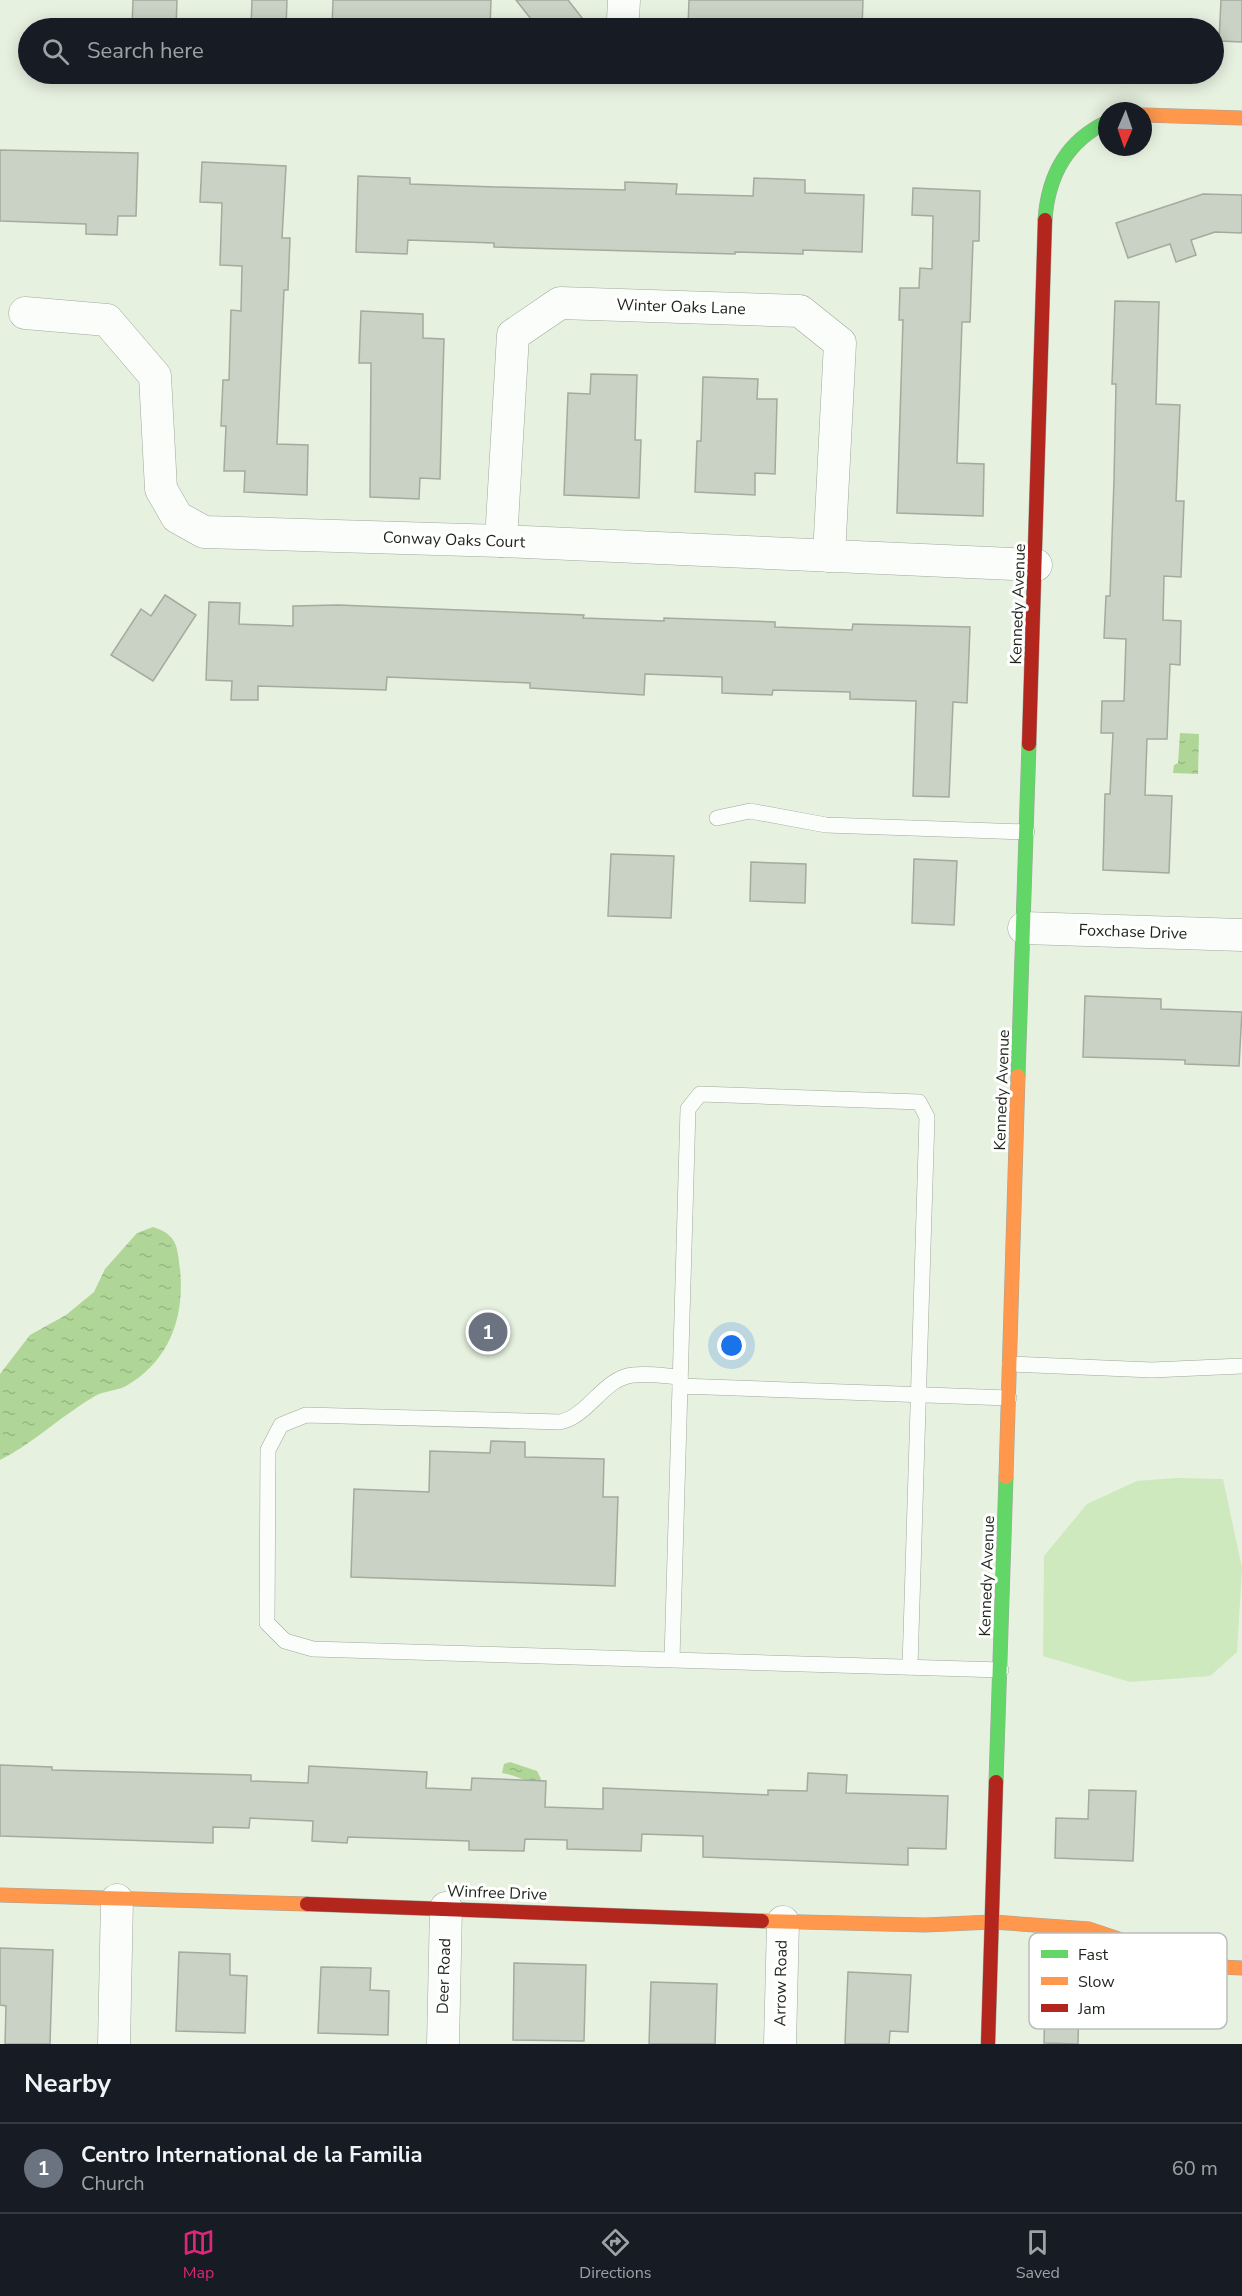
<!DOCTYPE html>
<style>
body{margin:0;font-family:"Nunito Sans",sans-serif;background:#20242c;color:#f1f3f6}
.compass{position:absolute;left:1098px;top:102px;width:54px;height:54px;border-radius:50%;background:#171b24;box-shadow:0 3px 15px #0003;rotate:182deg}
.you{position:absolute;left:732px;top:1346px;width:21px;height:21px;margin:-15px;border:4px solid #fff;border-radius:50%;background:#1a73e8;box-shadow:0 0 0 9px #1a73e833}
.badge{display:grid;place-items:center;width:39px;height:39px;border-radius:50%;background:#db2777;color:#fff;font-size:20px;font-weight:700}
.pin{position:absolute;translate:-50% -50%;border:3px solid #fff;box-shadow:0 2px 6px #0006}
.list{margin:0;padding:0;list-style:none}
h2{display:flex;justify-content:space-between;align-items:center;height:78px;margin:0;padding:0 24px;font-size:26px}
h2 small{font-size:20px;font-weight:400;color:#9ea1a6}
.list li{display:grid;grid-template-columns:39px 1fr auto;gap:18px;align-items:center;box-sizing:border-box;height:90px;padding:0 24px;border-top:2px solid #363941}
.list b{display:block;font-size:22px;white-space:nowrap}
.list p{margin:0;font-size:20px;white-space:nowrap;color:#9ea1a6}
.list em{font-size:20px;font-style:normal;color:#9ea1a6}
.icon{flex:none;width:33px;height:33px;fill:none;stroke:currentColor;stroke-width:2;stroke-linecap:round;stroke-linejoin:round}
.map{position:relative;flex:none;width:1242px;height:2044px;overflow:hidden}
.search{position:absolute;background:#171b24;box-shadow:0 3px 15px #0003;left:18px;right:18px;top:18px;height:66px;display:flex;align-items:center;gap:15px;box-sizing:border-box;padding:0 21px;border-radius:33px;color:#9ea1a6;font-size:22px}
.sheet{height:168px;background:#171b24}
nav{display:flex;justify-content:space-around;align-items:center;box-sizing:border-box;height:84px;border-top:2px solid #363941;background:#171b24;font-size:16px;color:#9ea1a6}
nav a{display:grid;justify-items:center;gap:3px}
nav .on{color:#db2777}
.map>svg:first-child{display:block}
</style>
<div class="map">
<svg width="1242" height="2044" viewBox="0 0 1242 2044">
<defs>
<pattern id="water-ripples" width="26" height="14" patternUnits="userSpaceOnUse" patternTransform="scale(1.5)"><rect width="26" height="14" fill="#afd697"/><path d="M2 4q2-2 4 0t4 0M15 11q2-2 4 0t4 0" fill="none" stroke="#96b882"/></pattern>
</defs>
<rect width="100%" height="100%" fill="#e6f1e0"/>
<polygon fill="#cee9bd" points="1176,1478 1223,1479 1242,1568 1237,1652 1210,1676 1130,1682 1043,1656 1044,1556 1087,1504 1137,1481"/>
<g fill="url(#water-ripples)">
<polygon points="1180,733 1199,734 1198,774 1173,773 1174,765 1178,763"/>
<path d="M153,1227C177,1235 177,1245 180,1269C185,1318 169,1361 126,1386C116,1391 104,1391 95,1396C62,1415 34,1443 0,1460V1374L30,1335L66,1315L94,1292L105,1269L137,1233Z"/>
<path d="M510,1762L537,1771L541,1779L539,1784C525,1781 515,1775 502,1773L504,1764Z"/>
</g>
<g fill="#c9d2c4" stroke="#a3ab9f" stroke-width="1.5">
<polygon points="133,0 177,0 176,28 132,28"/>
<polygon points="252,0 287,0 286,28 251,28"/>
<polygon points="333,0 491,0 490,28 367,24 367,28 332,28"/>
<polygon points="516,0 568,0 590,28 538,28"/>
<polygon points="689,0 863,0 862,28 688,28"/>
<polygon points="1221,0 1242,0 1242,42 1219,41"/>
<polygon points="0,150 138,153 136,216 118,216 117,235 86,234 86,224 0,221"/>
<polygon points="202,162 286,166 282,238 290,238 288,290 284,290 277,444 308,445 307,495 244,492 245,471 224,471 226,426 221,426 223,380 229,380 231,310 241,311 242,266 220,265 222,203 200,202"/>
<polygon points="358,176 410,178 410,184 496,187 625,190 625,182 677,184 676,194 753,196 754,178 805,180 805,193 864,195 862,252 803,250 803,254 735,252 735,254 494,247 494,243 408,240 407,254 356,252"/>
<polygon points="913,188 980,191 979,241 973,241 970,322 962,322 957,463 984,464 983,516 897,513 903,320 899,320 900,288 919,288 920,268 932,269 933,216 912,215"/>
<polygon points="1203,194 1242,195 1242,233 1215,232 1191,240 1196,255 1176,262 1170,244 1128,258 1116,223"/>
<polygon points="1115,301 1159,302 1156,404 1180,405 1176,501 1184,501 1181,577 1164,576 1163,620 1181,621 1180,665 1170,664 1167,739 1147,739 1145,795 1172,796 1169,873 1103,870 1105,794 1110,794 1113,733 1101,733 1102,701 1124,701 1126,639 1104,638 1106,596 1110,596 1114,480 1116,384 1112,384"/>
<polygon points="361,311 423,314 423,338 444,339 440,479 420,478 419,499 370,497 371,363 359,363"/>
<polygon points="591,374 637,375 635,440 641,440 639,498 564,495 568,393 590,394"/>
<polygon points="703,377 758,379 757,399 777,399 775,474 755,473 755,495 695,492 697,441 701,441"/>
<polygon points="165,595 196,615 153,681 111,655 141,609 151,616"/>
<polygon points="209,602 240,603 239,624 293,626 293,606 338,605 584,615 583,618 664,621 664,618 775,622 775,627 852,630 853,624 970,627 967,703 953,702 949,797 913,796 916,701 850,699 850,692 773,690 772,695 722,693 722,677 645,674 644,695 530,688 530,683 387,677 386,690 258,686 258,700 231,700 232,681 206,680"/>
<polygon points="611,854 674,856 671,918 608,916"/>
<polygon points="914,859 957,861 954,925 912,923"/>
<polygon points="751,862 806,864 805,903 750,901"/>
<polygon points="1085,996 1161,999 1161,1009 1242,1012 1239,1066 1185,1064 1185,1060 1083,1057"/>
<polygon points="491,1441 525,1442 525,1457 604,1459 603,1497 618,1497 615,1586 351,1577 354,1489 429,1492 430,1451 490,1453"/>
<polygon points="0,1765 52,1767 52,1770 251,1775 251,1781 308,1783 309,1766 427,1772 426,1788 471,1790 472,1778 546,1781 545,1807 603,1809 603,1788 768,1795 768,1790 807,1791 808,1773 847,1775 846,1793 948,1796 946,1849 908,1848 908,1865 703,1857 703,1836 642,1834 641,1851 567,1849 567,1840 525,1839 524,1851 469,1850 469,1841 348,1837 347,1843 312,1841 313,1821 250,1818 249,1828 213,1827 213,1843 0,1836"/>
<polygon points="1089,1790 1136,1791 1133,1861 1055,1858 1056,1818 1088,1819"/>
<polygon points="0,1948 53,1950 50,2044 5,2044 6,2006 0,2005"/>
<polygon points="179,1952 230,1954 230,1975 247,1976 245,2033 176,2031"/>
<polygon points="514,1963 586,1965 584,2041 513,2040"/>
<polygon points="321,1967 371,1968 370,1990 389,1991 388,2035 318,2033"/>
<polygon points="848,1972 911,1975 908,2032 890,2031 889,2044 845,2044"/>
<polygon points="651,1982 717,1984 715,2044 649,2044"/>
<polygon points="1045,2001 1079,2003 1078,2044 1044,2043"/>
</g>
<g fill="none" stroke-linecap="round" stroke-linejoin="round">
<g stroke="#a0a89c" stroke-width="16">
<g id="lane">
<polyline points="717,818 750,811 826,825 1027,832"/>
<polyline points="1010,1364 1152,1370 1242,1366"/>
<path d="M680,1377C665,1376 648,1373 633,1375C603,1378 589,1416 560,1422L306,1415L281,1425L268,1450L267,1623L285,1641L313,1649L1001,1670"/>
<polyline points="680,1386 688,1109 700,1094 919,1102 927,1117 910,1667"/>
<polyline points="672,1659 680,1386 1009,1398"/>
</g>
</g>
<g stroke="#a0a89c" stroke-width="33">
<g id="street">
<polyline points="623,20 624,0"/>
<polyline points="25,313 107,320 155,376 161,489 177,517 204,532 501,541 1036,565"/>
<polyline points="501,541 513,335 560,303 800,311 840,343 829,556"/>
<polyline points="1024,928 1242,935"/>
<polyline points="114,2044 117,1900"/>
<polyline points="443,2044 446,1908"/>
<polyline points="780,2044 783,1922"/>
</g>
</g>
<g stroke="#a0a89c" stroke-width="15">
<g id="fast">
<path d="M1045,220C1048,176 1067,141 1107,122"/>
<polyline points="1018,1076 1029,744"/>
<polyline points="996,1782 1006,1477"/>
</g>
</g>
<g stroke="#a0a89c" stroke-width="15">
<g id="slow">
<polyline points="1143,115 1242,118"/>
<polyline points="1006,1477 1018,1076"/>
<polyline points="0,1895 307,1904"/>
<polyline points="762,1921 925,1925 993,1922 1089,1929 1199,1966 1242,1968"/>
</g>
</g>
<g stroke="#a0a89c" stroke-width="15">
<g id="jam">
<polyline points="1029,744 1045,220"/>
<polyline points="307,1904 762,1921"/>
<polyline points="988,2044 996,1782"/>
</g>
</g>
<use href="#lane" stroke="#fbfdfa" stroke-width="15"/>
<use href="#street" stroke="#fbfdfa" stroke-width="32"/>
<use href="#fast" stroke="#63d668" stroke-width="14"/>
<use href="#slow" stroke="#ff974d" stroke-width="14"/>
<use href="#jam" stroke="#b3261e" stroke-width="14"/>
</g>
<g text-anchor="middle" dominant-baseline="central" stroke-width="6" stroke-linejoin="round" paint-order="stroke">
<g font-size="16" fill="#1d2419" stroke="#fff">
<text transform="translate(681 307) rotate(2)">Winter Oaks Lane</text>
<text transform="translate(454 540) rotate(2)">Conway Oaks Court</text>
<text transform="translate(1018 604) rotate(-88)">Kennedy Avenue</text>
<text transform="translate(1133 932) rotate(2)">Foxchase Drive</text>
<text transform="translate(1002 1090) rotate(-88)">Kennedy Avenue</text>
<text transform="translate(987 1576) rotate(-88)">Kennedy Avenue</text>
<text transform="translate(497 1893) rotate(2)">Winfree Drive</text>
<text transform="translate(444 1976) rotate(-88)">Deer Road</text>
<text transform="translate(781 1983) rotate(-89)">Arrow Road</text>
</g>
</g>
<rect x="1029" y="1933" width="198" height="96" rx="9" fill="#fff" stroke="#bbbdba" stroke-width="1.5"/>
<rect x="1041" y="1950" width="27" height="8" fill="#63d668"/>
<rect x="1041" y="1977" width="27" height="8" fill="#ff974d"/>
<rect x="1041" y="2004" width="27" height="8" fill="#b3261e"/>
<g font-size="16" fill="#1d2419">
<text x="1078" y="1960">Fast</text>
<text x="1078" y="1987">Slow</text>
<text x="1078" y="2014">Jam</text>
</g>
</svg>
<svg class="compass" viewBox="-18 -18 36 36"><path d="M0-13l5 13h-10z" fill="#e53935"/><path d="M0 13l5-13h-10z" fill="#9ea1a6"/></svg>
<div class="you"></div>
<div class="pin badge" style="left:488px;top:1332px;background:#6b7280">1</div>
<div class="search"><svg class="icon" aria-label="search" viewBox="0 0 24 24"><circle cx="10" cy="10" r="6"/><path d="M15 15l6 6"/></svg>Search here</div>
</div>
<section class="sheet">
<h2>Nearby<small></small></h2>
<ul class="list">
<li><span class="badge" style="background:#6b7280">1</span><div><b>Centro International de la Familia</b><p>Church</p></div><em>60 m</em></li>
</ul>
</section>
<nav>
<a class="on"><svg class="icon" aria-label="map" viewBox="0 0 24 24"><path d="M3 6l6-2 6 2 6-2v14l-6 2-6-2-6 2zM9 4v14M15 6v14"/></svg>Map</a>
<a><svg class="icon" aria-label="directions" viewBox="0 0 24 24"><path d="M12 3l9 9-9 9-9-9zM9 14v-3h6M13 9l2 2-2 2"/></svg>Directions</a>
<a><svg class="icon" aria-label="saved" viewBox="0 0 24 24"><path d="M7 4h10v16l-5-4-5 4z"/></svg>Saved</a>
</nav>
